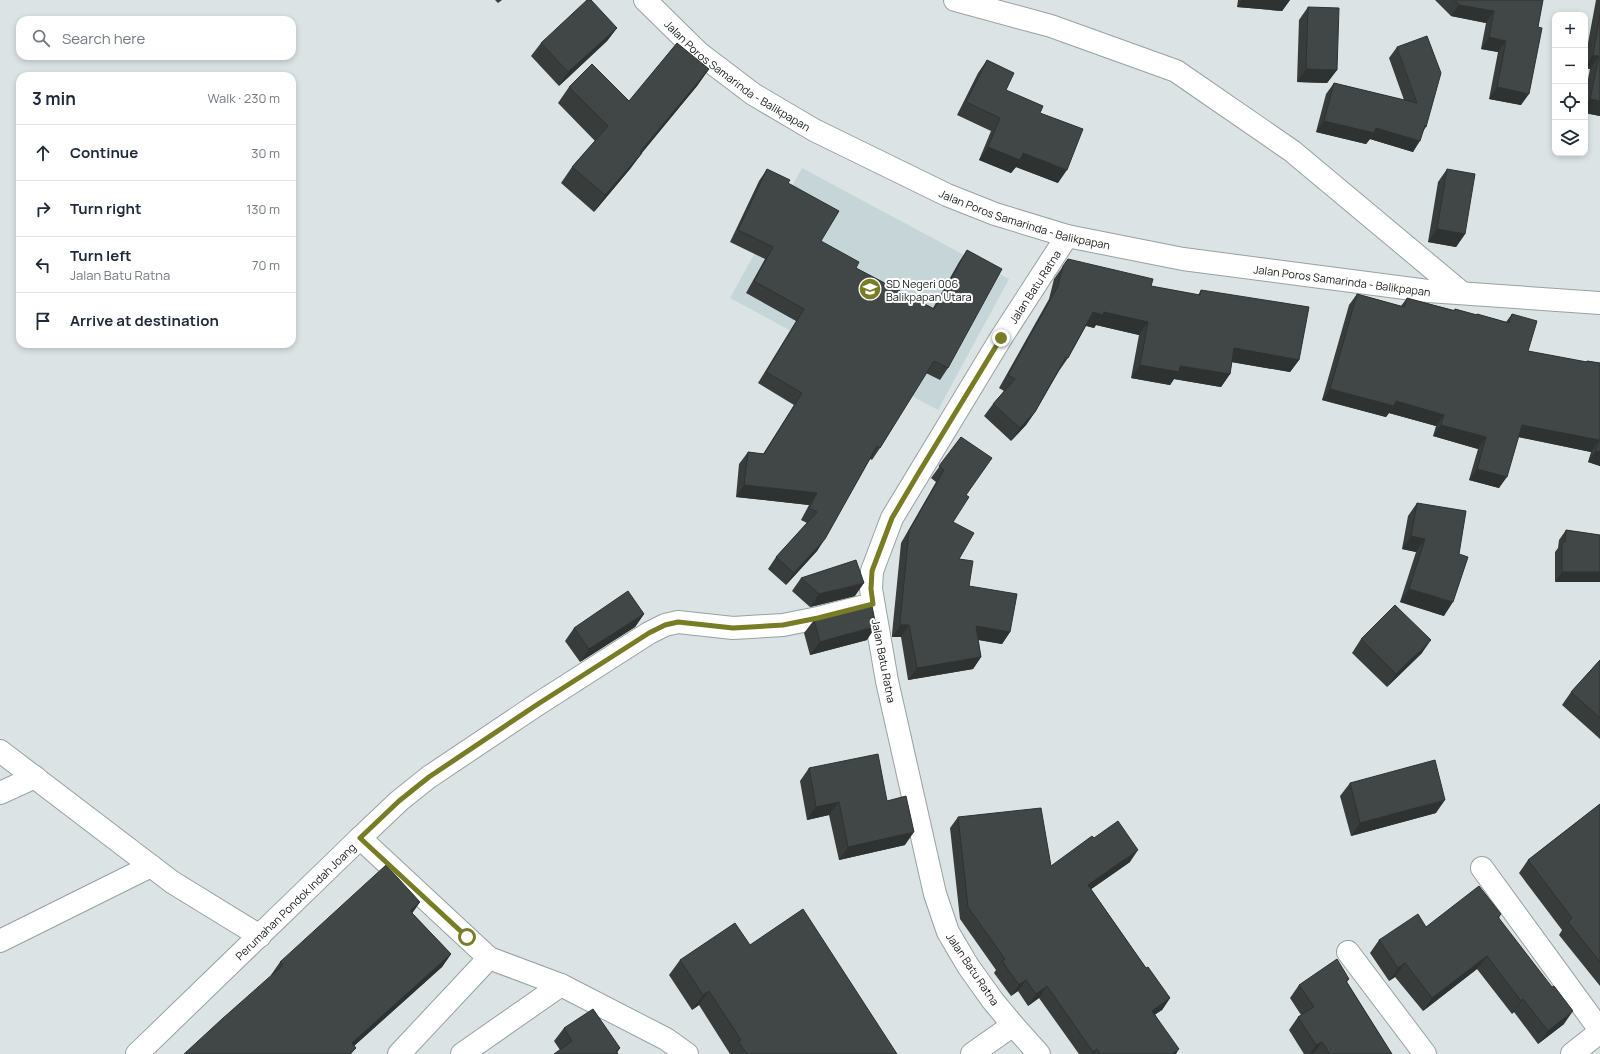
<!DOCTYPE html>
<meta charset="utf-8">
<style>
body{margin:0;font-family:Manrope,sans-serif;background:#f6f6f7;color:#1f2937}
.controls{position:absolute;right:12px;top:12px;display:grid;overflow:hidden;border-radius:8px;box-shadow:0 2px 6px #0003}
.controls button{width:36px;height:36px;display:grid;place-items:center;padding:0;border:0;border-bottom:1px solid #e0e1e3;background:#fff;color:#1f2937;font:20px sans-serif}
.stop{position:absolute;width:12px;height:12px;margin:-9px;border:3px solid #787c25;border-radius:50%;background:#fff}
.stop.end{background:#787c25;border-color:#fff;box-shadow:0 1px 4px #0008}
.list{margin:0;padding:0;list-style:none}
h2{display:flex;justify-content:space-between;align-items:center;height:52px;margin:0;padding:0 16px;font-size:17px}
h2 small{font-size:13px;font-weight:400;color:#747a83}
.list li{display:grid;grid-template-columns:26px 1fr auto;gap:12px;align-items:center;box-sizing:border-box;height:56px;padding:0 16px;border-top:1px solid #e0e1e3}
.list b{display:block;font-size:15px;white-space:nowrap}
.list p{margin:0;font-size:13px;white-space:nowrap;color:#747a83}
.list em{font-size:13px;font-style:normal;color:#747a83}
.icon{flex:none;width:22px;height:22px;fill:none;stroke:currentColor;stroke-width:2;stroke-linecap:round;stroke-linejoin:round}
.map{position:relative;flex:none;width:1600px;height:1054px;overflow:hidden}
.search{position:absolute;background:#fff;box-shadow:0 2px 6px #0003;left:16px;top:16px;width:280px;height:44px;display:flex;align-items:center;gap:10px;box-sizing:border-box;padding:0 14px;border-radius:12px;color:#747a83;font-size:15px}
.panel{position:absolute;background:#fff;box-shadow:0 2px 6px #0003;left:16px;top:72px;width:280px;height:276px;border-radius:12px}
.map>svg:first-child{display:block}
</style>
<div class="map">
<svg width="1600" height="1054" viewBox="0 0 1600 1054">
<rect width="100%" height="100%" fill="#dbe3e4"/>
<polygon fill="#c6d6d8" points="802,168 1009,279 938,410 730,298"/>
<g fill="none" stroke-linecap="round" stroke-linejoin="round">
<g stroke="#99a0a1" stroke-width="24">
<g id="minor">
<polyline points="0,751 172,882 260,936"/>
<polyline points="0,793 35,777"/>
<polyline points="360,838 399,801 429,777 538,704 649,633 665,625 678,622 733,628 783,625 818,618 873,604"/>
<polyline points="1482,868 1600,1030"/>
<polyline points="0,941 151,866"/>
<polyline points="1348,952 1425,1054"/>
<path id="s1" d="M137,1054L360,838L489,958L561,985L666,1039L687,1054"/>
<polyline points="399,1054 489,958"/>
<polyline points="462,1054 561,985"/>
<polyline points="972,1054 1013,1025"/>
<polyline points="1572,1054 1600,1032"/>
</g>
</g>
<g stroke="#99a0a1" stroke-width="24">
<g id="tertiary">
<path id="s2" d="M1039,1054L1013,1025L993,1001L968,966L948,932L935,894L887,681L871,589L872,571L892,518L1001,338L1067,236"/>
</g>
</g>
<g stroke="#99a0a1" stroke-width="24">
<g id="trunk">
<path id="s3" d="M645,0L699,53L753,94L814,130L947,195L995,214L1067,236L1183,259L1428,291L1600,303"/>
<polyline points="955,0 1051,26 1176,71 1292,151 1462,293"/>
</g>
</g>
<use href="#minor" stroke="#fff" stroke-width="22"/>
<use href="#tertiary" stroke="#fff" stroke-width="22"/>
<use href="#trunk" stroke="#fff" stroke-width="22"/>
</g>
<g fill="#383d3c">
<polygon points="495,0 502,0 498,3"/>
<polygon points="1238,0 1290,0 1282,11 1237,7"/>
<polygon points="1435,0 1543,0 1521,105 1489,99 1498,52 1481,49 1486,23 1451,16"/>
<polygon points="1596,0 1600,0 1600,116 1585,113 1585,94 1590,69 1585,68 1585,59"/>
<polygon points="1308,7 1337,70 1327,83 1297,82 1299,20"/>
<polygon points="617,28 607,41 559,86 531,56 541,43"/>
<polygon points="1397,47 1426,127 1424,130 1413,152 1370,139 1366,144 1316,132 1326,94 1334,83 1404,100 1389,58"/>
<polygon points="987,60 1006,90 1040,113 1058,183 1016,167 1011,173 979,160 991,131 957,115 978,73"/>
<polygon points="709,69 697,86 642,153 630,169 594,212 561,183 572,167 595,141 558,103 569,87 629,101"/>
<polygon points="767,169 788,183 821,241 856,268 933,308 959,262 967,250 948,368 940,380 926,373 880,448 872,460 870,459 817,551 786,585 768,569 776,557 807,523 801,520 809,505 736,497 739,464 748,452 763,454 794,405 758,383 796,321 746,293 765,259 730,242 759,181"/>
<polygon points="1447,169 1465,234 1456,247 1428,242 1438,182"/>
<polygon points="1068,259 1151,286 1198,295 1201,290 1299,360 1290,372 1232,362 1230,374 1221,387 1174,379 1170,385 1131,378 1139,335 1096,325 1094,328 1086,326 1068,358 1059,371 1035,412 1026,425 1011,441 984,416 993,404 1004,391 999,388 1049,299 1054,279"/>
<polygon points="1357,294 1401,306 1407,298 1454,310 1455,309 1476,315 1477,314 1506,322 1512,314 1528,351 1586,362 1587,361 1600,363 1600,466 1588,462 1591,452 1518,437 1499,488 1469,480 1478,449 1433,436 1436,426 1389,413 1386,417 1322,400 1349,305"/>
<polygon points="961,437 966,495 953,522 959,559 969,586 1010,632 1002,644 978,640 981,657 973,669 908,680 901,637 892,637 892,634 901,543 936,482 931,478"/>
<polygon points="1417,503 1444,616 1400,602 1416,552 1402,549 1408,516"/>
<polygon points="1566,530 1600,535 1555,582 1555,552 1558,548 1559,540"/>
<polygon points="801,578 855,596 810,607 792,591"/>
<polygon points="644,614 635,627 580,662 565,641 574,628"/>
<polygon points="814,620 867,640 810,655 804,633"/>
<polygon points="1361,639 1422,653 1387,687 1352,653"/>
<polygon points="1600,660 1600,739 1562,705 1571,692"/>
<polygon points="809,768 887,801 905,845 839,860 829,815 807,820 800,781"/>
<polygon points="1350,783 1436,813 1351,836 1340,796"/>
<polygon points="1600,804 1600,986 1559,935 1562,930 1519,873 1528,860"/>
<polygon points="958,817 1051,866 1094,838 1130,862 1091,889 1146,968 1170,998 1162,1010 1155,1014 1176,1054 1079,1054 1039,998 1028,1006 1018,991 1011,996 994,973 996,970 960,919 950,828"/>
<polygon points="420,902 412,913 451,954 442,967 354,1046 271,975 280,962"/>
<polygon points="1501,914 1499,918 1564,1024 1538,1044 1514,1012 1512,1014 1477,969 1423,1011 1395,977 1389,981 1370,953 1379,940 1426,927"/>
<polygon points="750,945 897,1054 730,1054 699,1005 692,1010 669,975 680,960"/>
<polygon points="1349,979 1347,982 1392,1054 1304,1054 1289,1030 1298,1017 1301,1015 1290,998 1299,985"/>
<polygon points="564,1028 620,1048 617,1053 560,1050 554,1041"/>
</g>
<g fill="#2e3231">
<polygon points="1242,0 1290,0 1282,11 1237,7"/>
<polygon points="1459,5 1494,11 1486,23 1451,16"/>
<polygon points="617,28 607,41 559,86 568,72"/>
<polygon points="1489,37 1506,41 1498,52 1481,49"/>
<polygon points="1593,55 1599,56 1590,69 1585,68 1585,66"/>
<polygon points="709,69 697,86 638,157 642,153 630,169 594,212 605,195"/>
<polygon points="1306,69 1337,70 1327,83 1297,82"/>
<polygon points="1497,87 1529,94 1521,105 1489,99"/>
<polygon points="1590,99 1600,101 1600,116 1585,113 1585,107"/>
<polygon points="1324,121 1376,128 1420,141 1413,152 1370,139 1366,144 1316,132"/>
<polygon points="988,147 1023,153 1067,170 1058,183 1016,167 1011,173 979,160"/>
<polygon points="1437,229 1465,234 1456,247 1428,242"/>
<polygon points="1093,312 1104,312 1148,322 1139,335 1096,325 1094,328 1084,325"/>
<polygon points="1234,348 1299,360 1290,372 1225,361"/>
<polygon points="1140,365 1180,366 1230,374 1221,387 1174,379 1170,385 1131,378"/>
<polygon points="1330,389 1396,401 1444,415 1436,426 1389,413 1386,417 1322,400"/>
<polygon points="1035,412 1026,425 1011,441 1020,428"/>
<polygon points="1441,425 1486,437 1478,449 1433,436"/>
<polygon points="1522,425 1599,440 1591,452 1514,436"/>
<polygon points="1596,451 1600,452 1600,466 1588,462"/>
<polygon points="1477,469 1507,477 1499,488 1469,480"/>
<polygon points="744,485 817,493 809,505 736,497"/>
<polygon points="1411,536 1425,539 1416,552 1402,549"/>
<polygon points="825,539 817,551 786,585 794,573"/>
<polygon points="1562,572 1600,572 1600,582 1555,582"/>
<polygon points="864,583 855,596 810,607 819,594"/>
<polygon points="1409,589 1453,602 1444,616 1400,602"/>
<polygon points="644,614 635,627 580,662 589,649"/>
<polygon points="901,625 909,625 901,637 892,637"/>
<polygon points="876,626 867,640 810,655 820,642"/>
<polygon points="976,626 1010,632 1002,644 968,638"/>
<polygon points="1431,640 1422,653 1387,687 1396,674"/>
<polygon points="981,657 973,669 908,680 917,668"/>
<polygon points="1445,800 1436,813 1351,836 1360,823"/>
<polygon points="839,802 829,815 807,820 816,807"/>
<polygon points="914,832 905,845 839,860 848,847"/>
<polygon points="1138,850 1130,862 1080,897 1088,885"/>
<polygon points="420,902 411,915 410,911"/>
<polygon points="451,954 442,967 345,1054 352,1043"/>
<polygon points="1487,956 1477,969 1423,1011 1432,998"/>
<polygon points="1405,963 1395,977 1389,981 1398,968"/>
<polygon points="1026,980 1018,991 1011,996 1019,985"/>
<polygon points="1047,986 1039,998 1028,1006 1036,994"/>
<polygon points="709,991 699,1005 692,1010 703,995"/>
<polygon points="1170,998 1162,1010 1144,1022 1152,1011"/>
<polygon points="1523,999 1514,1012 1512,1014 1521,1001"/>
<polygon points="1573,1011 1564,1024 1538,1044 1548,1031"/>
<polygon points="1322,1042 1313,1054 1310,1054 1316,1045"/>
<polygon points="356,1048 351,1054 349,1054"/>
<polygon points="1097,1049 1094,1054 1092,1054 1093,1052"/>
<polygon points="1179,1049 1176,1054 1172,1054"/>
</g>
<g fill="#414746" stroke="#2e3231">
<polygon points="587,0 591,0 617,28 568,72 541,43"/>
<polygon points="1455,0 1543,0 1538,27 1542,28 1529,94 1497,87 1506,41 1489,37 1494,11 1459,5"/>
<polygon points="1308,7 1339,8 1337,70 1306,69"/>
<polygon points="1600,14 1600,101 1590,99 1599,56 1593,55"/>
<polygon points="1427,36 1441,73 1426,127 1425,125 1420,141 1376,128 1374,133 1324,121 1334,83 1417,103 1397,47"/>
<polygon points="677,43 709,69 640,152 642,153 605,195 572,167 608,126 569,87 592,64 629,101"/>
<polygon points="987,60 1014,73 1006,90 1043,106 1040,113 1083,129 1067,170 1023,153 1020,160 988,147 1000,118 966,102"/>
<polygon points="767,169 790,180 788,183 839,211 821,241 859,262 856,268 934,309 967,250 1002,269 948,368 934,361 880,448 877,446 825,539 794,573 776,557 817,512 809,508 817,493 744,485 748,452 764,454 802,393 766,372 804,309 754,281 773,247 738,230"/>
<polygon points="1447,169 1475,174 1465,234 1437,229"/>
<polygon points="1068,259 1153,279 1151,286 1200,295 1201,290 1309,307 1299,360 1234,348 1230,374 1180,366 1179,372 1140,365 1148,322 1104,312 1103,315 1093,312 1068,358 1066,357 1035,412 1020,428 993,404 1015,379 1008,375 1058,286 1063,266"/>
<polygon points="1357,294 1404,307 1407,298 1454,311 1455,309 1477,315 1477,314 1509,323 1512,314 1537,321 1528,351 1587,362 1587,361 1600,363 1600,452 1596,451 1599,440 1522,425 1507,477 1477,469 1486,437 1441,425 1444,415 1396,401 1394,406 1330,389"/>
<polygon points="961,437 992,458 966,495 969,497 953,522 974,533 959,559 973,561 969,586 1017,594 1010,632 976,626 981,657 917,668 909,625 901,625 900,622 909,531 944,470 939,466"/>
<polygon points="1417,503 1466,511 1459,554 1468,557 1453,602 1409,589 1425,539 1411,536"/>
<polygon points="1566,530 1600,535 1600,572 1562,572 1562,542 1565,542"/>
<polygon points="856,560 864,583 819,594 801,578"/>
<polygon points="628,591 644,614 589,649 574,628"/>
<polygon points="1395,605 1431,640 1396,674 1361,639"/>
<polygon points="872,606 876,626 820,642 814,620"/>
<polygon points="1600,660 1600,718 1571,692"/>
<polygon points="878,754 887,801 906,796 914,832 848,847 839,802 816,807 809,768"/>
<polygon points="1435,760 1445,800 1360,823 1350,783"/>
<polygon points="1600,804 1600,962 1568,922 1572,918 1528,860"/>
<polygon points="1041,808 1051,866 1092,836 1094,838 1118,821 1138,850 1088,885 1146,968 1148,967 1170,998 1152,1011 1179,1049 1172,1054 1101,1054 1097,1049 1093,1052 1047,986 1036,994 1026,980 1019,985 1002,961 1005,959 968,907 958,817"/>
<polygon points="386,865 420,902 410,911 451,954 352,1043 356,1048 349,1054 184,1054 222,1019 283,965 280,962"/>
<polygon points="1479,886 1501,914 1498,917 1552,987 1554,986 1573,1011 1548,1031 1523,999 1521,1001 1487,956 1432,998 1405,963 1398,968 1379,940 1418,914 1426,927"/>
<polygon points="803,909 897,1054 747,1054 738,1041 741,1040 709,991 703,995 680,960 735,923 750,945"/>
<polygon points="1337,959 1349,979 1346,981 1392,1054 1330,1054 1322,1042 1316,1045 1298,1017 1314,1007 1299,985"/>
<polygon points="593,1009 620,1048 616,1051 618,1054 554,1054 572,1041 564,1028"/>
</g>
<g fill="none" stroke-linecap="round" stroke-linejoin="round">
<polyline stroke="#787c25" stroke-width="5" points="467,937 360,838 399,801 429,777 538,704 649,633 665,625 678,622 733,628 783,625 818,618 873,604 871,589 872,571 892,518 918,474 1001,338"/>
</g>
<defs>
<g id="school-disc" transform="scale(1.15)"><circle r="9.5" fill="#787c25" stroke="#fff"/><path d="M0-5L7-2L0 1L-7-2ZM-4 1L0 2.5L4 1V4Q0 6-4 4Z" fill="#fff"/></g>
</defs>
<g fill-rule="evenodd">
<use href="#school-disc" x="870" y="289"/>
</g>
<g text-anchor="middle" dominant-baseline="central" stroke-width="4" stroke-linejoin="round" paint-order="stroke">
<g font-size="11" fill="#171a1a" stroke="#fff">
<text stroke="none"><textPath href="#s3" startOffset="120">Jalan Poros Samarinda - Balikpapan</textPath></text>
<text stroke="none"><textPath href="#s3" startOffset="444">Jalan Poros Samarinda - Balikpapan</textPath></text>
<text stroke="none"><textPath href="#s3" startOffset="768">Jalan Poros Samarinda - Balikpapan</textPath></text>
<text stroke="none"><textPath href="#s2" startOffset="851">Jalan Batu Ratna</textPath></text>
<text transform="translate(884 661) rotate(79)">Jalan Batu Ratna</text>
<text stroke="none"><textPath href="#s1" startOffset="220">Perumahan Pondok Indah Joang</textPath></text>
<text transform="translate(973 969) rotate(56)">Jalan Batu Ratna</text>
</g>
<g font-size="11" fill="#171a1a" stroke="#fff" text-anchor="start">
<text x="886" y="283">SD Negeri 006<tspan x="886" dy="13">Balikpapan Utara</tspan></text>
</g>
</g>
</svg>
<div class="controls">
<button>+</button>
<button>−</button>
<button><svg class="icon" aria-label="locate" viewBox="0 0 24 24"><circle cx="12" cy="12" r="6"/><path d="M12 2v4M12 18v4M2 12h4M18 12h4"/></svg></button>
<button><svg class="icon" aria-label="layers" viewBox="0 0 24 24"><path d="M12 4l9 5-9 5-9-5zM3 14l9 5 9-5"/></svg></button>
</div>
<div class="stop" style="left:467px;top:937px"></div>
<div class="stop end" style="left:1001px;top:338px"></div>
<div class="search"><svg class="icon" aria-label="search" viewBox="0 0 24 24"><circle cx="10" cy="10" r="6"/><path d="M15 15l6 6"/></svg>Search here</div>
<section class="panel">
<h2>3 min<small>Walk · 230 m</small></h2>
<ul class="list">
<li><svg class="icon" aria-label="ahead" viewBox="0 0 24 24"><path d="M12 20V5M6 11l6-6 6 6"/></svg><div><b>Continue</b></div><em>30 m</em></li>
<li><svg class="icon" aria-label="right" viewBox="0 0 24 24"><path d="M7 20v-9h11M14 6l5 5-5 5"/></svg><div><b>Turn right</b></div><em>130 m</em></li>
<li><svg class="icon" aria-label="left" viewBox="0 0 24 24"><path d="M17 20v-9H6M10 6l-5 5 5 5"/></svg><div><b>Turn left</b><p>Jalan Batu Ratna</p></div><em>70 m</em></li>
<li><svg class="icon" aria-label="arrive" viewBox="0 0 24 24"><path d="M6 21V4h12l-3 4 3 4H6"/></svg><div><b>Arrive at destination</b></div></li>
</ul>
</section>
</div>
